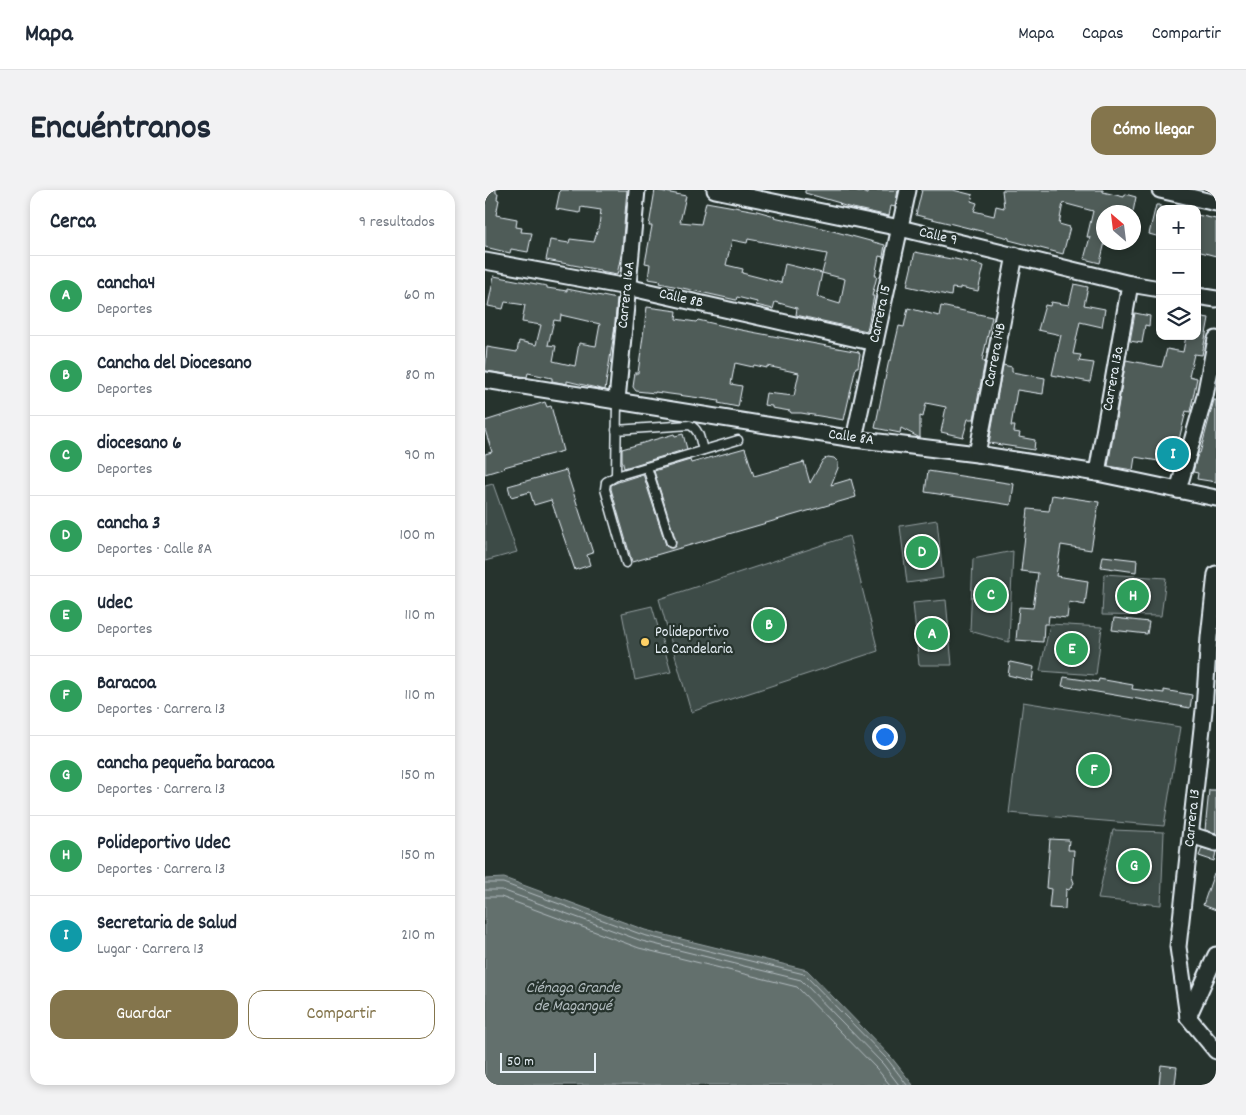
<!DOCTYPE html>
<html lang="es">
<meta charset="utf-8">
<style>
body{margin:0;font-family:Dekko,sans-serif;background:#f2f2f3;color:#1f2937}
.controls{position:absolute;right:15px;top:15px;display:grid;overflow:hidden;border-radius:10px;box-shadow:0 2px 8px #0003}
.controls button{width:45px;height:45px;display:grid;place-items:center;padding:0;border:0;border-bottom:1px solid #e0e1e3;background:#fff;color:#1f2937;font:25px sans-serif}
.compass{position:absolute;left:611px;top:15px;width:45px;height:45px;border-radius:50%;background:#fff;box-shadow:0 2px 8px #0003;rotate:332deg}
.scale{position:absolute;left:15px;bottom:12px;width:96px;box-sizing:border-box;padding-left:5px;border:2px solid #e8f1f8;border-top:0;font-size:14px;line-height:18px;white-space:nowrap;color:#e8f1f8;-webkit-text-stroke:4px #26332d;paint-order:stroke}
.you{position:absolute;left:399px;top:546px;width:18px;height:18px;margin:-12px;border:4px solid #fff;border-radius:50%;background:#1a73e8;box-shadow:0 0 0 8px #1a73e833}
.badge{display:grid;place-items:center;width:32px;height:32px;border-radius:50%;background:#84754c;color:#fff;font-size:16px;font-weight:700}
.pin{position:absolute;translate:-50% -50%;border:2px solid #fff;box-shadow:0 1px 5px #0006}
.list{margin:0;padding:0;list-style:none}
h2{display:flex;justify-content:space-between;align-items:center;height:65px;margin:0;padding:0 20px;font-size:21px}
h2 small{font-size:16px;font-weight:400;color:#747a83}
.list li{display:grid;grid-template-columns:32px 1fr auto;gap:15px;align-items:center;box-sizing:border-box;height:80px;padding:0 20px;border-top:1px solid #e0e1e3}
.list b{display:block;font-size:19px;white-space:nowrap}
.list p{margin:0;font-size:16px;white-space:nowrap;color:#747a83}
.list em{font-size:16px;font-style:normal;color:#747a83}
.actions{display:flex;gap:10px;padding:15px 20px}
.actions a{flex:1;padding:11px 0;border:1px solid #84754c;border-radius:15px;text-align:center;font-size:18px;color:#84754c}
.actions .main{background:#84754c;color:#fff}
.icon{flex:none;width:28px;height:28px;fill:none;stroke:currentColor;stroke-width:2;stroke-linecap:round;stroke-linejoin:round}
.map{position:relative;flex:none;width:731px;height:895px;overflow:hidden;border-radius:15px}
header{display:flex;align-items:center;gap:30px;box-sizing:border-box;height:70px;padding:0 25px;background:#fff;border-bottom:1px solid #e0e1e3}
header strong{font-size:24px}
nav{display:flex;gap:28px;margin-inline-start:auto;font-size:18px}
.intro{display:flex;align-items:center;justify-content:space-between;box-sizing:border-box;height:120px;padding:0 30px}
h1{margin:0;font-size:35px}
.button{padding:12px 22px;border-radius:15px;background:#84754c;color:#fff;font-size:18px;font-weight:700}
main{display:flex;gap:30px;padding:0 30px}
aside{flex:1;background:#fff;border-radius:15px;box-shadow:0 2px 8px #0003}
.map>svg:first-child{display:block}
</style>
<header>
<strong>Mapa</strong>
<nav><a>Mapa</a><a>Capas</a><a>Compartir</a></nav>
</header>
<div class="intro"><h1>Encuéntranos</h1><a class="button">Cómo llegar</a></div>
<main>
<aside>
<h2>Cerca<small>9 resultados</small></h2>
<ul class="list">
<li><span class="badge" style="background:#2e9e5b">A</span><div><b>cancha4</b><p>Deportes</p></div><em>60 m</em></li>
<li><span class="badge" style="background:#2e9e5b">B</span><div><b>Cancha del Diocesano</b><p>Deportes</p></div><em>80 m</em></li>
<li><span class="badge" style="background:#2e9e5b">C</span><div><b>diocesano 6</b><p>Deportes</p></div><em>90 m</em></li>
<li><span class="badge" style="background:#2e9e5b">D</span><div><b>cancha 3</b><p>Deportes · Calle 8A</p></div><em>100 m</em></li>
<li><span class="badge" style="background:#2e9e5b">E</span><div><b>UdeC</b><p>Deportes</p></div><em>110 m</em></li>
<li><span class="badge" style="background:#2e9e5b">F</span><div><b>Baracoa</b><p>Deportes · Carrera 13</p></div><em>110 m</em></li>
<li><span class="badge" style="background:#2e9e5b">G</span><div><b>cancha pequeña baracoa</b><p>Deportes · Carrera 13</p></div><em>150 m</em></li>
<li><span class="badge" style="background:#2e9e5b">H</span><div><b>Polideportivo UdeC</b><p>Deportes · Carrera 13</p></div><em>150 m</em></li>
<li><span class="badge" style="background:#0f9aa8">I</span><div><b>Secretaria de Salud</b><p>Lugar · Carrera 13</p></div><em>210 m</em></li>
</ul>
<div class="actions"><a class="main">Guardar</a><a>Compartir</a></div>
</aside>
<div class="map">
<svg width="731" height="895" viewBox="0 0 731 895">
<rect width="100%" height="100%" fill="#26332d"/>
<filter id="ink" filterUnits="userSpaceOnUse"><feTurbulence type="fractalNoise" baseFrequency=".02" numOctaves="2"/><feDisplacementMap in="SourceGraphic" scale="10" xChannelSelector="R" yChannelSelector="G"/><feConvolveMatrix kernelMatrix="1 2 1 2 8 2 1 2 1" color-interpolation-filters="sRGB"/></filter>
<g filter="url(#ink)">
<g fill="#3e4b47" stroke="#939ea0">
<polygon points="8,294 32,362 0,371 0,296"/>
<polygon points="452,330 458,388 422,393 415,336"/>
<polygon points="364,346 393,461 206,522 174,409"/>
<polygon points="528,361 524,452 485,441 488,369"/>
<polygon points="619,384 681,388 676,426 617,425"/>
<polygon points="461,410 467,475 434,475 428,413"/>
<polygon points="167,416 186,482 150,490 137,423"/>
<polygon points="565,434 617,437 611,485 555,481"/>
<polygon points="538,512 695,537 679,636 524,623"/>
<polygon points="628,640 679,642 676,715 613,709"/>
</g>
<polygon fill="#636f6d" stroke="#98a3a5" points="19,688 160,740 322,780 406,867 428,895 0,895 0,689"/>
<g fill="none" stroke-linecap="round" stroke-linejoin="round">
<g stroke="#b3bdc0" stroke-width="1">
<polyline points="0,693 18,693 158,745 319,784 403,870 422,895"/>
<polyline points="0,700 17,700 157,751 316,790 398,874 414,895"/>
<polyline points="0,707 16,707 154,758 312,797 392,879 405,895"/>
</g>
</g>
<g fill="#505c59" stroke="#e8f1f8" fill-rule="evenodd">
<polygon points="0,0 11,0 11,3 13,3 12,9 14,10 11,25 32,29 31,37 37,38 36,42 47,43 43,62 26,59 25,63 0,57"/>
<polygon points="75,0 142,0 137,60 132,85 115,82 115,80 61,70 65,50 84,53 85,49 109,52 114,35 116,20 96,17 95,23 71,19"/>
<path d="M170,0L201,6L195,32L216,34L221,12L272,21L290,26L289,27L329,36L400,55L398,67L394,66L390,86H392L387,106H389L382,141L311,125L312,118L290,112L288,119L271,115L272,112L252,107L251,110L175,93L176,91L163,89L165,74L160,73L167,36H164ZM263,49L342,64L337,83L300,74L296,93L257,83L258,79L241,75L247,50L262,53ZM337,83L360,89L355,114L332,107Z"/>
<polygon points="320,0 369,0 383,4 384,0 413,0 410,17 406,16 404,26 363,17 354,14 355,13 320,3"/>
<polygon points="437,0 468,0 488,5 486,11 492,13 489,21 509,26 511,16 519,18 517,0 618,0 618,2 639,7 640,4 651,7 648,22 618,22 618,52 620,52 615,73 599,69 605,47 602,47 608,21 578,13 574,34 585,37 578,64 524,50 524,48 431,25"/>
<polygon points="671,15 675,15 675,47 664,44"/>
<polygon points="712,25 731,29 731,66 712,61"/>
<polygon points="430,62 466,69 466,68 499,76 493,101 475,97 475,99 467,98 466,106 422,96"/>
<path d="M9,86L62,96V98L82,101V99L132,109L129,143L120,200L82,191V194L67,191V188L43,183L42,187L0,181L2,157L32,162L34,151L51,155L56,135L37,132L40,115L20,112L18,119L3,116ZM76,125L115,134L111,156L94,153L90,176L68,171L71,156L63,155L69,130L75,131Z"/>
<polygon points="589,94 603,97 599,115 620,119 617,137 595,132 588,164 596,165 594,171 609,173 605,192 567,185 576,145 553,140 560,115 565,116 566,112 584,115"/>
<polygon points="456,116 507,127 497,171 500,171 489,229 483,229 478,247 456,242 461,217 441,213 438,227 435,226 435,248 416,238 415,243 390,238 404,170 406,170 414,136 419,137 423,118 454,126"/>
<polygon points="162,117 192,121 191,129 211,132 213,130 256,140 374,162 374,163 375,164 373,177 371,177 359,230 316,223 306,223 305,221 287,218 287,216 279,215 281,203 309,206 314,183 282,176 282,178 269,175 268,177 250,173 246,194 257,196 253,217 233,213 234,211 215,208 170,202 170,203 151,201 148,197 150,183 153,183"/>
<polygon points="650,123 665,126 664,136 660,135 657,153 645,151"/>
<polygon points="712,126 724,128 717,165 709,164 704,186 712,188 705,222 701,221 692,258 695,259 689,279 683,277 684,274 679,272 650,267 648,280 623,276 641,170 677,177 682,159 698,162 701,146 712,146"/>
<polygon points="518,175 527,177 527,182 560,188 558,204 532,200 526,236 530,236 529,242 535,243 534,247 550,250 549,260 504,253"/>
<polygon points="729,210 731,210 731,292 712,289 713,283 708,282 713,263 715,263"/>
<polygon points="60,212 62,217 66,216 78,261 19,277 20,278 0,284 0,264 7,262 0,240 0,231"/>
<polygon points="189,244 190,246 198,244 202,259 139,278 137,270 137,259"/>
<polygon points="260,258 269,286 319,272 325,293 338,270 343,267 349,268 353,272 353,278 346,295 366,289 371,307 147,372 126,299 126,295 133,292 158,284 181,355 183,357 187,358 190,356 191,351 169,281 205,270 206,273"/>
<polygon points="81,280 108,363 102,365 105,375 90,380 66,310 49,315 45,302 26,307 23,296"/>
<polygon points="443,281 529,294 526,315 440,302"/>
<polygon points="567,305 614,312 606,360 576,355 571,386 603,391 600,415 584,412 582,428 564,426 563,434 559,434 558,452 531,450 534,417 548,418 553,383 536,381 543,319 564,321"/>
<polygon points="618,366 652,370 651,382 616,377"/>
<polygon points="629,428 664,432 662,444 627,440"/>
<polygon points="525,472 549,477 547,491 523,485"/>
<polygon points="579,487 613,492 614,489 648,495 647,499 679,503 679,500 707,505 705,518 577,496"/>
<polygon points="724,600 731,600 731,643 720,640"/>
<polygon points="565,649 584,650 583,660 589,660 587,687 589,693 584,700 581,699 580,719 564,718 566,699 561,698"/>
<polygon points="717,658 731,662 729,671 714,666"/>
<polygon points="729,683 731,683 731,720 718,715"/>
<polygon points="676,875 692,877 690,895 674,895"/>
</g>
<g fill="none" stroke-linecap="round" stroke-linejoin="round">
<g stroke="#e8f1f8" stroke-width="11">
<g id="service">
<path d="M131,240L205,235C215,240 215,251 218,260"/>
<polyline points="162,277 186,353"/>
<polyline points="131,286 132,210"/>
<polyline points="141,373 120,299 121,292 131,286 253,250"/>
</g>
</g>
<g stroke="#e8f1f8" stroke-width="19">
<g id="minor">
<polyline points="230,0 415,38 645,94 675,99"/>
<polyline points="675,0 731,13"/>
<polyline points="0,71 142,97 390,153"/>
<polyline points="712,106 731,109"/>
<polyline points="0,190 369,249 492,264 612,283 731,308"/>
<polyline points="132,210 152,0"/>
<polyline points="369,249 423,0"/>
<polyline points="492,264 530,65"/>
<polyline points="612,283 645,94"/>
<polyline points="693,300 720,206 731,149"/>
<polyline points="731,384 724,447 719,520 693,757 703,827 731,861"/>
<polyline points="706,645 731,653"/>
<polyline points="703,827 731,765"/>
</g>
</g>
<use href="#service" stroke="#26332d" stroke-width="8"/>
<use href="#minor" stroke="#26332d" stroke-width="15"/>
</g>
</g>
<circle fill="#ffd166" stroke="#26332d" stroke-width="2" cx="160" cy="452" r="5"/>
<g text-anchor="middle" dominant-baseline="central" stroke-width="4.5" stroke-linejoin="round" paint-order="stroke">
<g font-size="15" fill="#e8f1f8" stroke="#26332d">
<text transform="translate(453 47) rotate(13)">Calle 9</text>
<text transform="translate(142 105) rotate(-84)">Carrera 16A</text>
<text transform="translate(196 109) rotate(13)">Calle 8B</text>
<text transform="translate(396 124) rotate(-78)">Carrera 15</text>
<text transform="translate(511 165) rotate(-79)">Carrera 14B</text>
<text transform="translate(629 189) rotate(-80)">Carrera 13a</text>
<text transform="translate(366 248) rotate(8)">Calle 8A</text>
<text transform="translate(708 628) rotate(-84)">Carrera 13</text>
</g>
<g font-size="15" fill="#e8f1f8" stroke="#26332d" text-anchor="start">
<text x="170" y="443">Polideportivo<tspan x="170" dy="17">La Candelaria</tspan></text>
</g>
<g font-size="16" font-style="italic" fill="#b3bdc0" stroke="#26332d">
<text x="88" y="798">Ciénaga Grande<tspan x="88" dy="18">de Magangué</tspan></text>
</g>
</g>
</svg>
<div class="controls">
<button>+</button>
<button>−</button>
<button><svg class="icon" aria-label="layers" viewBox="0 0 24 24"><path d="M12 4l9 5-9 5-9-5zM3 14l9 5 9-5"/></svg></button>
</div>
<svg class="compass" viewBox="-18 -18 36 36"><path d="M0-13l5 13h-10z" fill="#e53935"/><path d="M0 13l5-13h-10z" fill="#747a83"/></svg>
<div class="scale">50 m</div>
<div class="you"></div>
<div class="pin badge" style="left:447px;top:444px;background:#2e9e5b">A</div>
<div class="pin badge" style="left:284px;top:435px;background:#2e9e5b">B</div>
<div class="pin badge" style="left:506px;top:405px;background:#2e9e5b">C</div>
<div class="pin badge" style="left:437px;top:362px;background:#2e9e5b">D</div>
<div class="pin badge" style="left:587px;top:459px;background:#2e9e5b">E</div>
<div class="pin badge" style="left:609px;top:580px;background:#2e9e5b">F</div>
<div class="pin badge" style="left:649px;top:676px;background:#2e9e5b">G</div>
<div class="pin badge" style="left:648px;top:406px;background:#2e9e5b">H</div>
<div class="pin badge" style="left:688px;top:264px;background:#0f9aa8">I</div>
</div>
</main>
